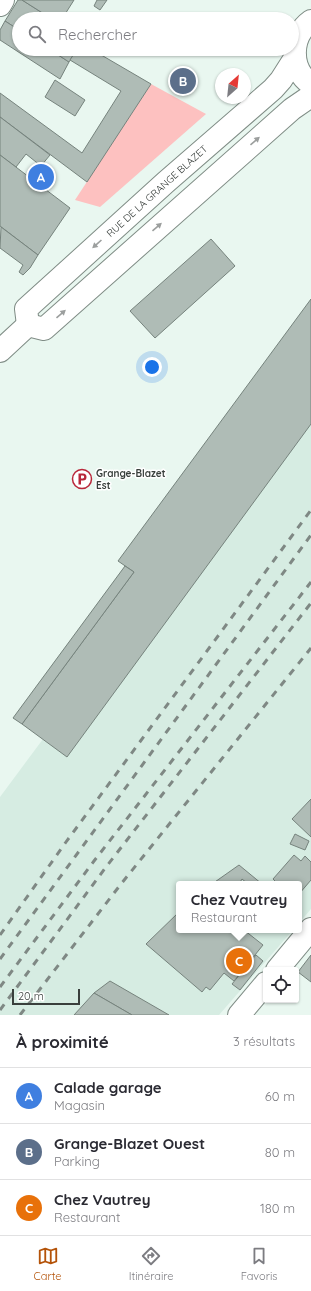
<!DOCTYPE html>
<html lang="fr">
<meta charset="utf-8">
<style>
body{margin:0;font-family:Quicksand,sans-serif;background:#f7f7f7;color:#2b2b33}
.controls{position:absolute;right:12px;bottom:12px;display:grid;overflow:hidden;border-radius:4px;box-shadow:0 1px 3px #0004}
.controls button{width:36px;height:36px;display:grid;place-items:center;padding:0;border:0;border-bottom:1px solid #e1e1e2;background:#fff;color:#2b2b33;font:20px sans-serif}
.compass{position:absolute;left:215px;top:68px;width:36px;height:36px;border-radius:50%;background:#fff;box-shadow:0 1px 3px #0004;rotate:27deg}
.scale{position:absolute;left:12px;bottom:10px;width:68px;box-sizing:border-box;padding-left:4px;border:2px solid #393f3c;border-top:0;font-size:11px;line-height:14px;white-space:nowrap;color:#393f3c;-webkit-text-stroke:3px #fff;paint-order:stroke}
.you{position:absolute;left:152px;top:367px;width:14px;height:14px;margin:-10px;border:3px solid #fff;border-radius:50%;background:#1a73e8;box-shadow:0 0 0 6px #1a73e833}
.badge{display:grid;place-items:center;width:26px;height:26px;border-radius:50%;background:#b45309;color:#fff;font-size:13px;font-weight:700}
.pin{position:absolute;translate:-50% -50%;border:2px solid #fff;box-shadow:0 1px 4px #0006}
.popup{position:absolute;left:176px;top:881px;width:126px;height:52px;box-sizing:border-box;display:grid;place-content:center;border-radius:4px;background:#fff;filter:drop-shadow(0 1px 3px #0005);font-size:13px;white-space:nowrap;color:#7c7c81}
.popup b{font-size:15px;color:#2b2b33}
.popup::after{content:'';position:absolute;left:50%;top:100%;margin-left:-8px;border:8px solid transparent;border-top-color:#fff}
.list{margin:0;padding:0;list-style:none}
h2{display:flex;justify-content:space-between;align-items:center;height:52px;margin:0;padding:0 16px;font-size:17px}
h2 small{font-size:13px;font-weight:400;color:#7c7c81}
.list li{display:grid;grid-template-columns:26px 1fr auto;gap:12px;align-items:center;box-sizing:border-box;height:56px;padding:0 16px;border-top:1px solid #e1e1e2}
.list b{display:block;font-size:15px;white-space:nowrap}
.list p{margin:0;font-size:13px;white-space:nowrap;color:#7c7c81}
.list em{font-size:13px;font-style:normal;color:#7c7c81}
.icon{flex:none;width:22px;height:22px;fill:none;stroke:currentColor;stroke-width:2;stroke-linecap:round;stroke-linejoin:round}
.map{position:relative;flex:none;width:311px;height:1015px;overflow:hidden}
.search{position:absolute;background:#fff;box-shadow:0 1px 3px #0004;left:12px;right:12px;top:12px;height:44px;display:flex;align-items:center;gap:10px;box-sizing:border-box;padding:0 14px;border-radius:22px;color:#7c7c81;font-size:15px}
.sheet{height:220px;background:#fff}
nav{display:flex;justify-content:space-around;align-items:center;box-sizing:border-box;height:56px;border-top:1px solid #e1e1e2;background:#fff;font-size:11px;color:#7c7c81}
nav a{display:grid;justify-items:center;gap:2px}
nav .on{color:#b45309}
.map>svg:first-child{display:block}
</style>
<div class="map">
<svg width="311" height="1015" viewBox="0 0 311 1015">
<rect width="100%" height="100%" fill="#e9f7f0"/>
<polygon fill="#d6ece2" points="311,299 311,909 299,923 299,884 179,884 179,930 293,930 219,1015 0,1015 0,797 43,739 13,718 125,566 118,561"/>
<polygon fill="#fdc1c0" points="151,84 206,114 100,207 75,200"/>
<g fill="#afbcb6" stroke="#76837d">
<polygon points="18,0 22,0 52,19 19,19 19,30 5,21"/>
<polygon points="22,0 74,0 62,19 52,19"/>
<polygon points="97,0 107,0 100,10 94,6"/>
<polygon points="66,13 74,19 62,19"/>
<polygon points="5,21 19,30 19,49 49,49 69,62 60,79 0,40 0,30"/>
<polygon points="49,49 77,49 69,62"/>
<polygon points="77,49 91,49 151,84 87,182 0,117 0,93 82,153 121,91 70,60"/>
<polygon points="55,80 85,100 75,116 45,97"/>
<polygon points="0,117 50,155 41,166 26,154 16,167 0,155"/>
<polygon points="0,155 70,208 38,255 0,226"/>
<polygon points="1,227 38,255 30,268 23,275 19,272 23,265 0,248"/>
<polygon points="211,239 235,266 155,338 130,311"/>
<polygon points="311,299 311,424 67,757 22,724 134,572 118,561"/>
<polygon points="125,566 134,572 22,724 13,718"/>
<polygon points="311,799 311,837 292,819"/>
<polygon points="295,834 309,841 305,850 290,844"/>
<polygon points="294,855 301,861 305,856 311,862 311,880 299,894 299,884 278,884 273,879"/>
<polygon points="239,865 262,884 248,884 242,879 239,884 212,884"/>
<polygon points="179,912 179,930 244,930 263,945 234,981 224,973 210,990 206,987 202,992 146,944"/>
<polygon points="256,955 263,961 240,990 232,984"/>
<polygon points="311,955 311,982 298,972"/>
<polygon points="110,981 169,1015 132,1015 94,993"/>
<polygon points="94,993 132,1015 74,1015"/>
</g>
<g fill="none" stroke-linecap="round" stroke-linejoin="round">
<g stroke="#7f8c85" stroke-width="24">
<g id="minor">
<polyline points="0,5 3,0"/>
<path d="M311,21C290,36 289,69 311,84"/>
<polyline points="28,325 26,309 166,182 273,89 281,80 295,58"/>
<polyline points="28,325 44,329 292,109 311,96"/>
<polyline points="0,351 28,325"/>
<polyline points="277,970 311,929"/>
<polyline points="239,1015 266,983"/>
</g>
</g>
<use href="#minor" stroke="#fff" stroke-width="22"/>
<g stroke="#7f8884" stroke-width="3" stroke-dasharray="7 7" stroke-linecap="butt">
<polyline points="0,935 66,842 311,510"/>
<polyline points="0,959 311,535"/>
<polyline points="0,987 94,861 311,582"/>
<polyline points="0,1010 106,867 311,603"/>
<polyline points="20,1015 121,884 311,648"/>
</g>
</g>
<defs><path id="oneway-solid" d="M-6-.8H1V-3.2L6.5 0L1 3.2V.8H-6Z"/></defs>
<g fill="#9c9f9e">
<use href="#oneway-solid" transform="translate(255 141) rotate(-41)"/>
<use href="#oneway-solid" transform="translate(157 227) rotate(-41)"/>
<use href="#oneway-solid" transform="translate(97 244) rotate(138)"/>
<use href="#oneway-solid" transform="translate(61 314) rotate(-41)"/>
</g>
<defs>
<g id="parking-ring" transform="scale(1)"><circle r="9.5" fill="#fff" stroke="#b9273a" stroke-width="1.5"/><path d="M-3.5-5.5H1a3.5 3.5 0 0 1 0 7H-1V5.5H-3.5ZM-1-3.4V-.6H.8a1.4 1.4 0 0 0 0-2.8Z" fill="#b9273a"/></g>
</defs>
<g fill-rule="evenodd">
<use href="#parking-ring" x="82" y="479"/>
</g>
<g text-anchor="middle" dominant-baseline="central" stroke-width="3" stroke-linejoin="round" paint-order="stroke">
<g font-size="10" fill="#393f3c" stroke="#fff">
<text transform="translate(157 191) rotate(-42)">RUE DE LA GRANGE BLAZET</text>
</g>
<g font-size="10" font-weight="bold" fill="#393f3c" stroke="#fff" text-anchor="start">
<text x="96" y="473">Grange-Blazet<tspan x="96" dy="12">Est</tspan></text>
</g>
</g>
</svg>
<div class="controls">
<button><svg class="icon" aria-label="locate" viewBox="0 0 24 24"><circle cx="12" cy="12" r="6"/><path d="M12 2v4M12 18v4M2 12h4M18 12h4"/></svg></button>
</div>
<svg class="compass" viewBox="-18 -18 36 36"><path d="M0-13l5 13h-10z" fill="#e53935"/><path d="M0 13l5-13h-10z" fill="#7c7c81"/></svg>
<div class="scale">20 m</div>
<div class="you"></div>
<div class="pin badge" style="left:41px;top:177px;background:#3f7fe0">A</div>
<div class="pin badge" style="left:183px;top:81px;background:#5c6f8a">B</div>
<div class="pin badge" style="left:239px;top:961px;background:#e8710a">C</div>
<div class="popup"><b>Chez Vautrey</b>Restaurant</div>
<div class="search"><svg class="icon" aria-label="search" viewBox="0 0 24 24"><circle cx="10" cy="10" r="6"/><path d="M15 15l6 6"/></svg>Rechercher</div>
</div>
<section class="sheet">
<h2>À proximité<small>3 résultats</small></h2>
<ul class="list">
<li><span class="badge" style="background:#3f7fe0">A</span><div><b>Calade garage</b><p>Magasin</p></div><em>60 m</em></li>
<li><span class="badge" style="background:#5c6f8a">B</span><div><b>Grange-Blazet Ouest</b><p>Parking</p></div><em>80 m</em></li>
<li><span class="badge" style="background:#e8710a">C</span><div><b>Chez Vautrey</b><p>Restaurant</p></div><em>180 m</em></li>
</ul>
</section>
<nav>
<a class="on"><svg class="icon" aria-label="map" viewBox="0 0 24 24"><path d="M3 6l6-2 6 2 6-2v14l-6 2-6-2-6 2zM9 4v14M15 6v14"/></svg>Carte</a>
<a><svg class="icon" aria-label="directions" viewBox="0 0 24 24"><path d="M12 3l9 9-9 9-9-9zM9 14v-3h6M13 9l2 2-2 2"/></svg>Itinéraire</a>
<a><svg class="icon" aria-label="saved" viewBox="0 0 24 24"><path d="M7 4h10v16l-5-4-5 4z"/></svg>Favoris</a>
</nav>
